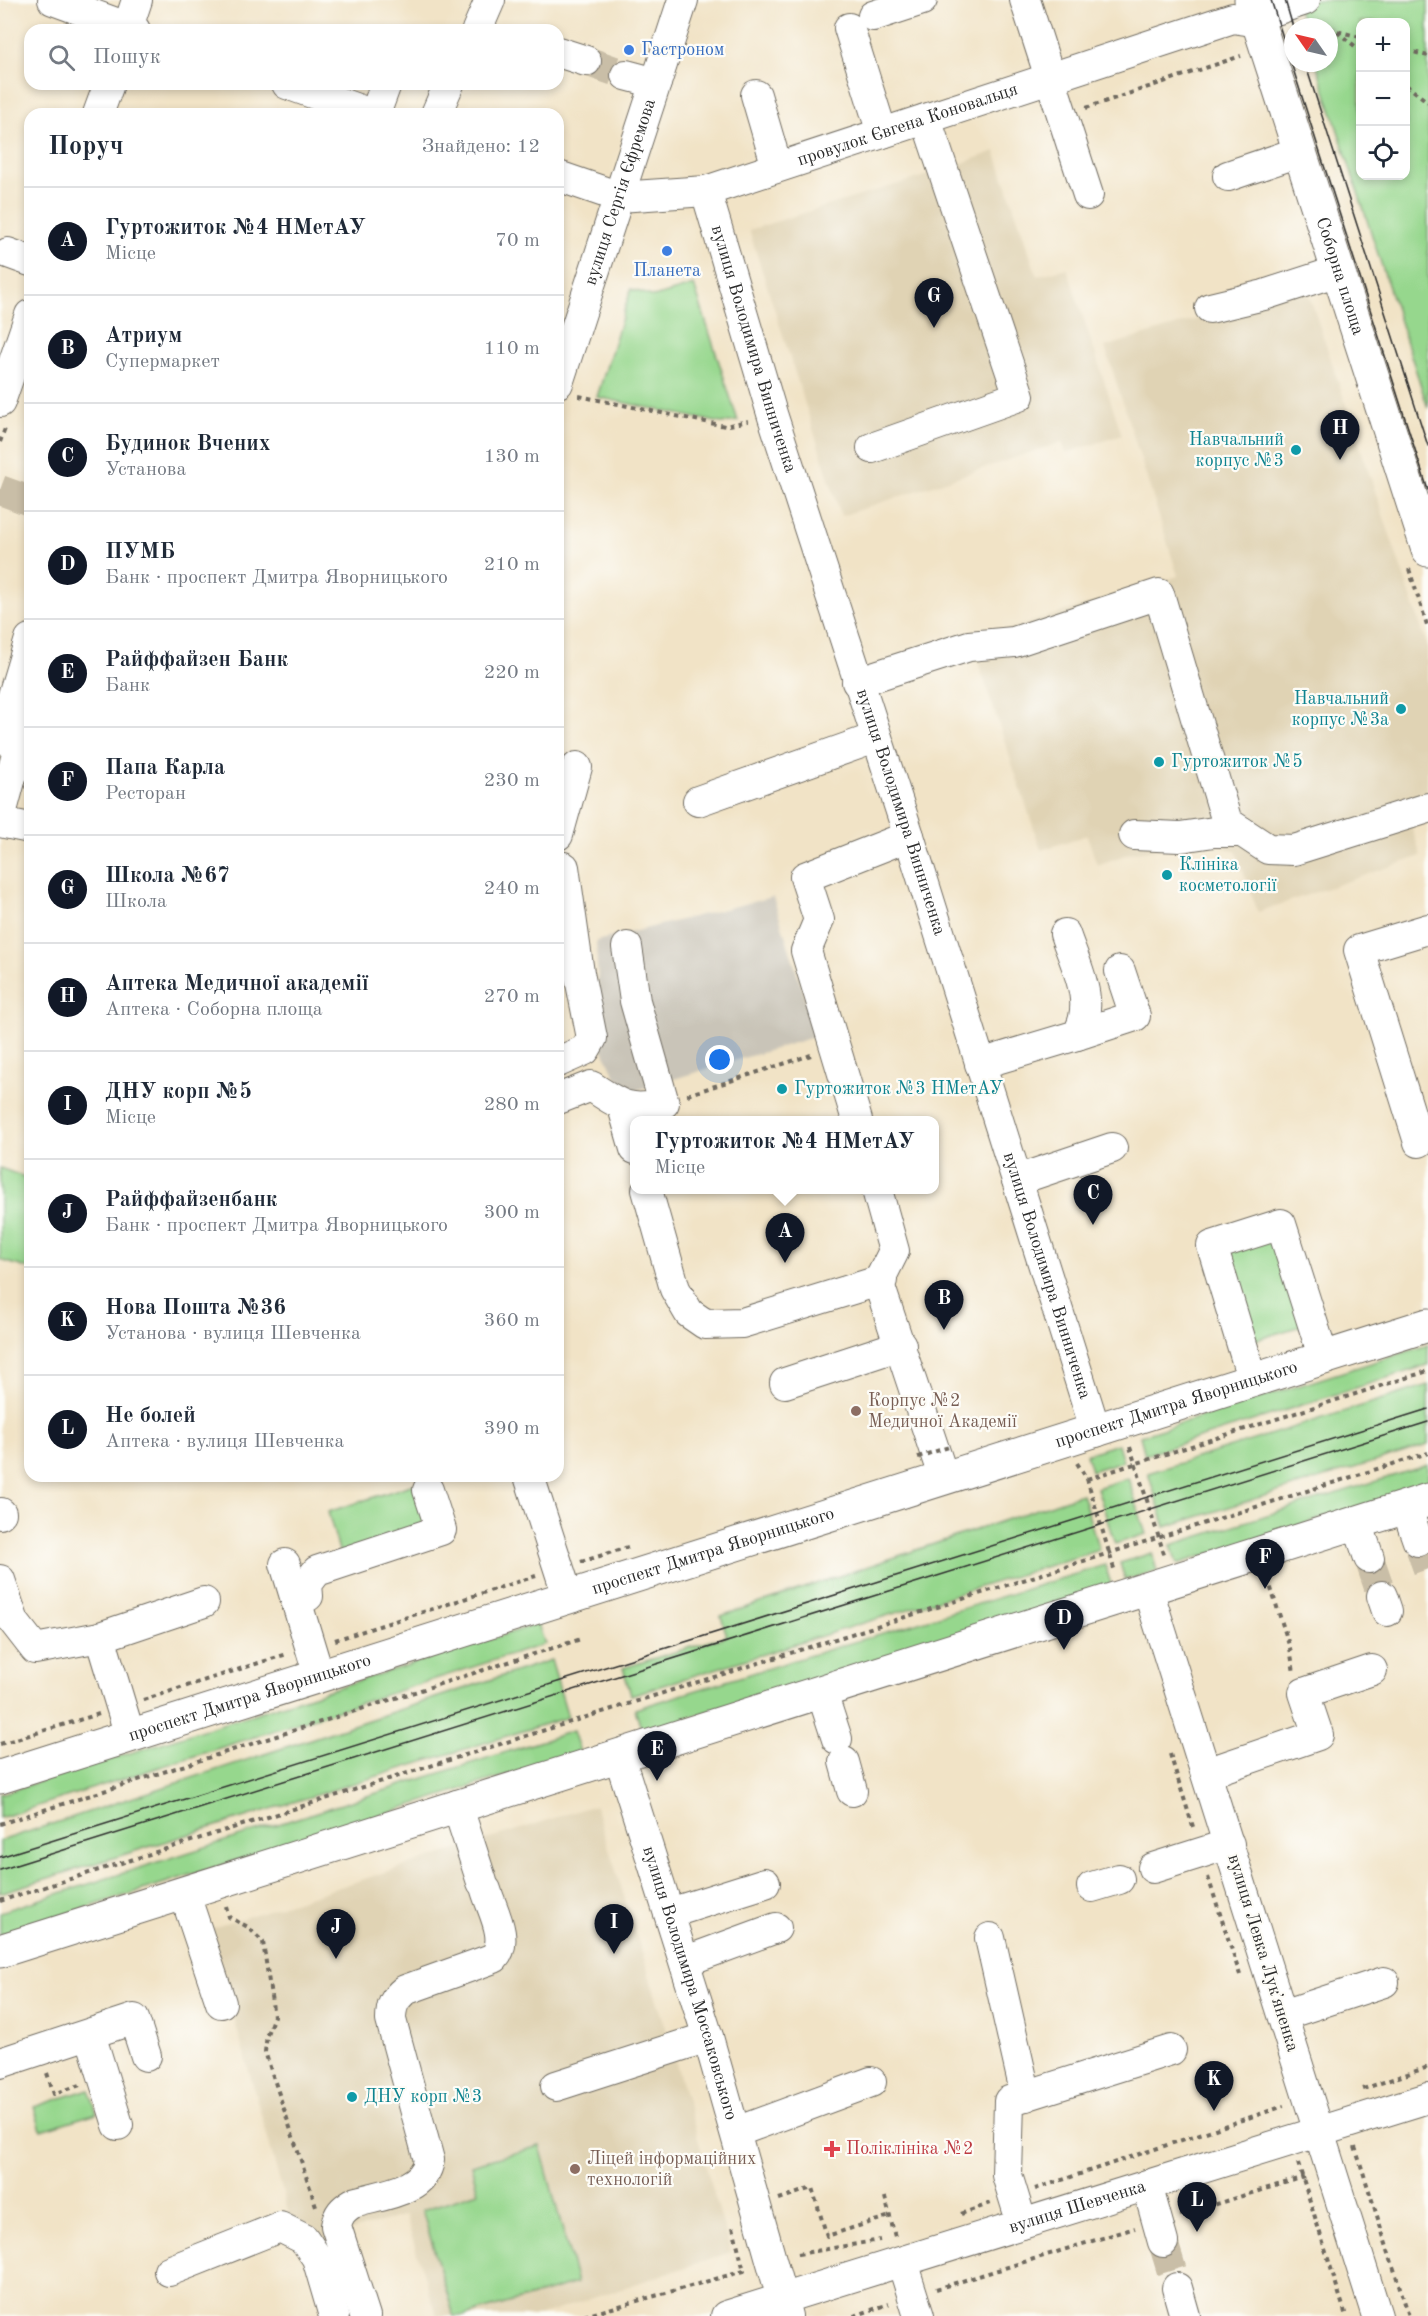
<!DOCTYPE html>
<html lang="uk">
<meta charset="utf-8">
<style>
body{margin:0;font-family:"Old Standard TT",serif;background:#f6f6f7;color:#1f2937}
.controls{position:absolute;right:18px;top:18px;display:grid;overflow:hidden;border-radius:12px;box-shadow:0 3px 9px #0003}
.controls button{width:54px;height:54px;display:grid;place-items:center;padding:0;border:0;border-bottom:2px solid #e0e1e3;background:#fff;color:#1f2937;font:30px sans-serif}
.compass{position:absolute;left:1284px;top:18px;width:54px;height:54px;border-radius:50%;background:#fff;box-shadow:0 3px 9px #0003;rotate:304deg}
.you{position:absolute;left:720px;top:1060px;width:21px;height:21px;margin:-15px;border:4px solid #fff;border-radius:50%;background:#1a73e8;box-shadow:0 0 0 9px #1a73e833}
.badge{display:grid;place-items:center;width:39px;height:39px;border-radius:50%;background:#111827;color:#fff;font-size:20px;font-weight:700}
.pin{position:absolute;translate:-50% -50px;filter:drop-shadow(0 2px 3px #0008)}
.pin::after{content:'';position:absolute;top:32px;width:21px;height:18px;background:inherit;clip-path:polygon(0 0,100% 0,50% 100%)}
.popup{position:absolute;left:630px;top:1116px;width:309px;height:78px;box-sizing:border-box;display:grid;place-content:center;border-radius:12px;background:#fff;filter:drop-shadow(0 2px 4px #0005);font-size:20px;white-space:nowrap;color:#747a83}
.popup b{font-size:22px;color:#1f2937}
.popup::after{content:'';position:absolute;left:50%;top:100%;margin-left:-12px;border:12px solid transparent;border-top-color:#fff}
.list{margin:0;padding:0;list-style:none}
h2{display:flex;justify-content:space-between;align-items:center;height:78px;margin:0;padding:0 24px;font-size:26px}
h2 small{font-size:20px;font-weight:400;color:#747a83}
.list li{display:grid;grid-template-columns:39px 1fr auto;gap:18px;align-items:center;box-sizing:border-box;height:108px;padding:0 24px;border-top:2px solid #e0e1e3}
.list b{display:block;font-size:22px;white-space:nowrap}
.list p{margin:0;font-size:20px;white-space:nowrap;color:#747a83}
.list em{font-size:20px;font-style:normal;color:#747a83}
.icon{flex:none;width:33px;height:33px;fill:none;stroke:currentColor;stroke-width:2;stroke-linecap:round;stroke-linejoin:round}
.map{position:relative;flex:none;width:1428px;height:2316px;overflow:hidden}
.search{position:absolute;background:#fff;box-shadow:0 3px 9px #0003;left:24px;top:24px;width:540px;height:66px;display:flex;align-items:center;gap:15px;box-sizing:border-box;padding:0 21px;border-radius:18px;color:#747a83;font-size:22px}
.panel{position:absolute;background:#fff;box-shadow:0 3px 9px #0003;left:24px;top:108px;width:540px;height:1374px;border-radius:18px}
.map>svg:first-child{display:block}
</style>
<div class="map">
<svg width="1428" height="2316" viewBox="0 0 1428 2316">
<rect width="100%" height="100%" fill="#fdfcf7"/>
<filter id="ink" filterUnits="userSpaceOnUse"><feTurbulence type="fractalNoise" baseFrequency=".0167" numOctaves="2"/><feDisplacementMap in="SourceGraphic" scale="12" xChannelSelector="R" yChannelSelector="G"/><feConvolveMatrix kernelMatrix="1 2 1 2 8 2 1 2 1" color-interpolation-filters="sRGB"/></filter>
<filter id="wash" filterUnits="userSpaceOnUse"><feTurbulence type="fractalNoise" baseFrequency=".008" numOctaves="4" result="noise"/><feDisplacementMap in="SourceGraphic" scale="24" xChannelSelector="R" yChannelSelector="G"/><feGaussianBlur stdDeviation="1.35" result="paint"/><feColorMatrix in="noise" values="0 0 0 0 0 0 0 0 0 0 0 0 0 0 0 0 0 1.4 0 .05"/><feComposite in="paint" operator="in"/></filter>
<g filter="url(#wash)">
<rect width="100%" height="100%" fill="#f1e3c6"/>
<g fill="#e0d3b4">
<polygon points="995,151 1037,276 1067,268 1122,435 1066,453 1062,442 841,516 749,230 944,170"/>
<polygon points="1306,286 1428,648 1428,801 1406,809 1421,856 1258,912 1236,851 1208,843 1134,852 1097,865 1087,835 1041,850 971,641 1178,576 1105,347"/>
<polygon points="595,1805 664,2022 731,2252 539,2316 437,2316 405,2215 325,2239 309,2224 290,2218 209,1929"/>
</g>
<polygon fill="#c9c4b8" points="773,897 817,1036 624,1094 601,1046 596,941"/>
<g fill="#96d78d" stroke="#60815c" stroke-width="1.5" fill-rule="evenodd">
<path d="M1295,0H1428V408L1316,63H1329V27H1304ZM1360,22H1406V176H1360Z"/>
<polygon points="694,285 738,421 721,423 597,397 631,289 654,297"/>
<polygon points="0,1168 30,1179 30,1269 0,1260"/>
<polygon points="1278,1232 1307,1324 1246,1343 1217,1252"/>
<polygon points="1428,1345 1428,1365 1145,1455 1140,1436"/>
<polygon points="1428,1385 1428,1445 1165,1527 1148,1473"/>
<polygon points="1118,1444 1123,1461 1091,1471 1086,1454"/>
<polygon points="1428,1465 1428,1485 1177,1564 1171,1545"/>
<polygon points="1128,1478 1146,1534 1115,1544 1097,1488"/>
<polygon points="414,1484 427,1526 340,1554 328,1512"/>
<polygon points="1082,1494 1099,1550 631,1695 623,1668 727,1636 721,1616"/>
<polygon points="1152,1553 1157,1571 1125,1580 1120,1563"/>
<polygon points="1105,1565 1112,1587 642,1732 635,1709"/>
<polygon points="538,1624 545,1644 0,1818 0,1794"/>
<polygon points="551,1660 568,1717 0,1893 0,1841"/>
<polygon points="573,1731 580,1752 0,1935 0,1912"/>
<polygon points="89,2089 97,2113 41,2130 34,2107"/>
<polygon points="540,2146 577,2283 464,2316 454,2316 422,2210 478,2192 471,2165"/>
</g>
</g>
<g filter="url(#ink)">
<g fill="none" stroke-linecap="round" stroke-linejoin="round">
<g stroke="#c9bea7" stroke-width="30" stroke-dasharray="30 15" stroke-linecap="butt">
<polyline points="586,61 626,75"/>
<polyline points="0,490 30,501"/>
<polyline points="1418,1541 1428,1569"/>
<polyline points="1369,1558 1382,1596"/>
<polyline points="1163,2242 1177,2288"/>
</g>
<g stroke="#706b61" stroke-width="32">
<g id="minor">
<polyline points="53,0 135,30"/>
<polyline points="1025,0 1088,195"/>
<polyline points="873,16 922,0"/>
<polyline points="849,28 882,133"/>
<polyline points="127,30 137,0"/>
<polyline points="477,30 490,0"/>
<polyline points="558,52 586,61"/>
<polyline points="626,75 656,83"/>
<polyline points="287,84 371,114"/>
<polyline points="756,95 777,167"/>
<polyline points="98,114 109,84"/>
<polyline points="375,114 386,84"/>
<polyline points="436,114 449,84"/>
<path id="s1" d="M558,176L619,197L706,191L1233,18L1246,20L1305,0"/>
<polyline points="1228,176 1299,152"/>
<path id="s2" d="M706,191L773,417L909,836L1096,1432"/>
<polyline points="8,253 30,261"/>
<polyline points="1210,308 1264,295 1338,271"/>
<path id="s3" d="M558,383L683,0"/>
<polyline points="0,402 30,315"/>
<polyline points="872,448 1019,396 926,119"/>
<polyline points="857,682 969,646 1014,642 1159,594 1227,822 1268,849 1294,850 1428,808"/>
<polyline points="0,739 30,639"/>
<polyline points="698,801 875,738"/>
<polyline points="0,818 25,725"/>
<polyline points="0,822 30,828"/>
<polyline points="558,835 577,767"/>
<polyline points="1134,835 1180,837 1214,832 1242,832"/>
<polyline points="558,866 564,867 579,973 592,1038 585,1050 558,1062"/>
<polyline points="1077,1035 1135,1016 1120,971"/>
<path d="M980,1064L1077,1035C1097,1003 1076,967 1065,934"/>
<path d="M558,1099L591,1086C618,1104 631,1114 664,1103L635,1001L627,947"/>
<polyline points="623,1107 635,1149"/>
<polyline points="857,1120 806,951 819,920 805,877 909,836"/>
<polyline points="1419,1142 1359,950 1428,929"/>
<polyline points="1017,1180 1112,1148"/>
<polyline points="647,1190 675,1289 689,1313 705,1324 742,1323 882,1280"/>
<polyline points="877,1190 894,1251 882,1275 880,1287 944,1479"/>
<polyline points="1253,1381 1212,1246 1281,1224 1324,1359"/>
<polyline points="785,1383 901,1345"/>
<polyline points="529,1476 568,1597"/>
<polyline points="1406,1507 1418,1541"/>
<polyline points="0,1514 1,1513"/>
<polyline points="1357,1522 1369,1558"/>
<polyline points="285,1564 319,1676"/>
<polyline points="0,1580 14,1622 35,1649 100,1637"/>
<polyline points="1148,1590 1377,2316"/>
<polyline points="308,1596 307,1584 317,1571 441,1530 428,1490"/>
<polyline points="1382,1596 1387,1611"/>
<polyline points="822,1693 837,1739"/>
<polyline points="130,1736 100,1637 204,1602"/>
<path id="s4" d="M619,1756L708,2037L787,2316"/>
<polyline points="844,1762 852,1791"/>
<polyline points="1207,1773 1318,1735 1304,1693 1372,1670"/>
<polyline points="457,1805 482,1882"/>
<polyline points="1153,1868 1229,1844"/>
<polyline points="1092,1887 1119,1879"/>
<polyline points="184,1892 221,2003"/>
<polyline points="670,1913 765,1883"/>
<polyline points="990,1938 1026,2096"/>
<polyline points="686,1961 776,1928"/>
<polyline points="1283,2015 1384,1982"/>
<polyline points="90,2034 118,2125"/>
<polyline points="0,2063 134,2019 146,2056"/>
<polyline points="556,2086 708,2037"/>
<polyline points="736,2132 871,2082"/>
<polyline points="1147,2185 1163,2242"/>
<polyline points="1022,2224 1007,2175 1009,2101 1171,2050"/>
<polyline points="902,2262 919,2316"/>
<polyline points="169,2271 280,2227 304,2239 317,2258 334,2316"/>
<polyline points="1177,2288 1185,2316"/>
<path d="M365,2316L336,2226C338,2214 343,2209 353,2203C379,2195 425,2192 429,2160L391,2020C391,2006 394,1999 405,1990L494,1958C510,1940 492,1910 486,1890"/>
<path id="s5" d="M726,2316L1428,2098"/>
</g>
</g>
<g stroke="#706b61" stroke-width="35">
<g id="major">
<path id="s6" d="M1251,0L1428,550"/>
<path id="s7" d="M0,1777L1428,1325"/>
<polyline points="0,1951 1428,1500"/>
</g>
</g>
<g stroke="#706b61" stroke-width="4" stroke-dasharray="4.5 4.5" stroke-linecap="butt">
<polyline points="1329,29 1360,37"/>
<polyline points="1337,32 1360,50"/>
<polyline points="1406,50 1428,56"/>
<polyline points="1406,85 1428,102"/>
<polyline points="1086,108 1241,56"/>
<polyline points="579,396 725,426 748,421"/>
<polyline points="0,442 6,426"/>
<polyline points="1409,569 1428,628"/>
<polyline points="687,1095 811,1055"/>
<polyline points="1130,1447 1165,1557"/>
<polyline points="1077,1463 1087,1479 1115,1572"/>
<polyline points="1087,1479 1428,1371"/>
<polyline points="581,1562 628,1547"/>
<polyline points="1268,1579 1290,1648 1294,1673"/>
<polyline points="335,1640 536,1576"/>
<polyline points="143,1700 287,1654"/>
<polyline points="0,1744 99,1714"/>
<polyline points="1170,1754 1194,1830"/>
<polyline points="0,1824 581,1639"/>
<polyline points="1208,1877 1240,1975"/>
<polyline points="0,1901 1428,1453"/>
<polyline points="226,1906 229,1917 248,1927 263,1942 274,2016 267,2034 265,2052 316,2206"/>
<polyline points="47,2073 54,2094 80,2085"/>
<polyline points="1363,2089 1428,2067"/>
<polyline points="1355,2147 1409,2316"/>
<polyline points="1298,2163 1346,2316"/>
<polyline points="1035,2189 1284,2106"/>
<polyline points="885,2197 895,2237"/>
<polyline points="779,2199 812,2188 827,2236 890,2216"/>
<polyline points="961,2214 991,2203"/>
<polyline points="1180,2215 1304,2177"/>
<polyline points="798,2254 880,2240"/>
<polyline points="936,2289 1135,2228"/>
<polyline points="584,2316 744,2271 732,2223"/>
<polyline points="854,2316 889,2304"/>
</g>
<use href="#minor" stroke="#fff" stroke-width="30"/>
<use href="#major" stroke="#fff" stroke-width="33"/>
<g stroke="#2b2b2b" stroke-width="1.5">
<polyline points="1271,0 1428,490"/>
<polyline points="1285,0 1293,27"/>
<polyline points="1305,63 1428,446"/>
<polyline points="0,1857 1428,1409"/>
<polyline points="0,1870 1428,1422"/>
</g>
<polyline stroke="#706b61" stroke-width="4" stroke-dasharray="4.5 4.5" stroke-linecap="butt" points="918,1457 952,1446"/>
</g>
</g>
<g fill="#3f7fe0" stroke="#fdfcf7" stroke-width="2">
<circle cx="629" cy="50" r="6"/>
<circle cx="667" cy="251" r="6"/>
</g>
<g fill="#0f9aa8" stroke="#fdfcf7" stroke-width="2">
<circle cx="1296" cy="450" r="6"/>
<circle cx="1401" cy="709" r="6"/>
<circle cx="1159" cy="762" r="6"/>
<circle cx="1167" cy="875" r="6"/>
<circle cx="782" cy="1089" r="6"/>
<circle cx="352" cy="2097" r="6"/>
</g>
<g fill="#8d6e63" stroke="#fdfcf7" stroke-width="2">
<circle cx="856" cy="1411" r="6"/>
<circle cx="575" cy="2169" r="6"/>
</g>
<path fill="#e0444e" stroke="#fdfcf7" stroke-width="2" d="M829 2140h6v6h6v6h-6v6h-6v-6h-6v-6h6z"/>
<g text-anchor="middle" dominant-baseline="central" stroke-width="4.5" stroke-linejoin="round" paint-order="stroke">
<g font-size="18" fill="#366cbe" stroke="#fdfcf7" text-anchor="start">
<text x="641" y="50">Гастроном</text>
<text x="667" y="271" text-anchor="middle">Планета</text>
</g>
<g font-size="18" fill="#2b2b2b" stroke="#fdfcf7">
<text stroke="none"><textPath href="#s1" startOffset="364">провулок Євгена Коновальця</textPath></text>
<text stroke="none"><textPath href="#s3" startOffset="201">вулиця Сергія Єфремова</textPath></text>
<text stroke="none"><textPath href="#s6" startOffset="290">Соборна площа</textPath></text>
<text stroke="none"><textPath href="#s2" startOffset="165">вулиця Володимира Винниченка</textPath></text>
<text stroke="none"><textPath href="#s2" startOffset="651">вулиця Володимира Винниченка</textPath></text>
<text stroke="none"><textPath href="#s2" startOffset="1137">вулиця Володимира Винниченка</textPath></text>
<text stroke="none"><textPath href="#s7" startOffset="1234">проспект Дмитра Яворницького</textPath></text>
<text stroke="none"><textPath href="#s7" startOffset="748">проспект Дмитра Яворницького</textPath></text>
<text stroke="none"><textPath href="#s7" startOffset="262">проспект Дмитра Яворницького</textPath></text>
<text transform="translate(1263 1953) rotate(73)">вулиця Левка Лукʼяненка</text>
<text stroke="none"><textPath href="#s4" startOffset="238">вулиця Володимира Моссаковського</textPath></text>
<text stroke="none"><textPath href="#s5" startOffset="368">вулиця Шевченка</textPath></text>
</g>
<g font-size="18" fill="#0d838f" stroke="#fdfcf7" text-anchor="start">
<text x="1284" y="440" text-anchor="end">Навчальний<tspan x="1284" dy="21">корпус №3</tspan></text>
<text x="1389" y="699" text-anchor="end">Навчальний<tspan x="1389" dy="21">корпус №3а</tspan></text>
<text x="1171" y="762">Гуртожиток №5</text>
<text x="1179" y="865">Клініка<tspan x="1179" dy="21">косметології</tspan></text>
<text x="794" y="1089">Гуртожиток №3 НМетАУ</text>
<text x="364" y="2097">ДНУ корп №3</text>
</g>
<g font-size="18" fill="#785e54" stroke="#fdfcf7" text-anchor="start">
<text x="868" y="1401">Корпус №2<tspan x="868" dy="21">Медичної Академії</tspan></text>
<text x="587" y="2159">Ліцей інформаційних<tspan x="587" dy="21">технологій</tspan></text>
</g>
<g font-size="18" fill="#be3a42" stroke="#fdfcf7" text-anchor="start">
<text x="846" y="2149">Поліклініка №2</text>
</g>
</g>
</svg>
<div class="controls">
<button>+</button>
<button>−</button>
<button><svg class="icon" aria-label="locate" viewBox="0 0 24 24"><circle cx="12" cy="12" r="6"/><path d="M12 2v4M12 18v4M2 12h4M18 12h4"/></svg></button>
</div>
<svg class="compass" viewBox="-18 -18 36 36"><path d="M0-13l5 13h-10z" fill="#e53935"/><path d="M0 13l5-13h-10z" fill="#747a83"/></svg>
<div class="you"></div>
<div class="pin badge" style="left:785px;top:1263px">A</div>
<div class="popup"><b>Гуртожиток №4 НМетАУ</b>Місце</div>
<div class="pin badge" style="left:944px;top:1330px">B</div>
<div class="pin badge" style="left:1093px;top:1225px">C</div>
<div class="pin badge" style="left:1064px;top:1650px">D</div>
<div class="pin badge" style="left:657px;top:1781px">E</div>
<div class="pin badge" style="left:1265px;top:1589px">F</div>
<div class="pin badge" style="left:934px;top:328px">G</div>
<div class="pin badge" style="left:1340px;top:460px">H</div>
<div class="pin badge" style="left:614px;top:1954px">I</div>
<div class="pin badge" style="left:336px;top:1959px">J</div>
<div class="pin badge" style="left:1214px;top:2111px">K</div>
<div class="pin badge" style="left:1197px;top:2232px">L</div>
<div class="search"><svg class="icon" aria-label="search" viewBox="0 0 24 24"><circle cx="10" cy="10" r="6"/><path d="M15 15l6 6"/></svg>Пошук</div>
<section class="panel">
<h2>Поруч<small>Знайдено: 12</small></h2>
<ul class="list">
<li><span class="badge">A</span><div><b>Гуртожиток №4 НМетАУ</b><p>Місце</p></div><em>70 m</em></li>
<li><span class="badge">B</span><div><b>Атриум</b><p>Супермаркет</p></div><em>110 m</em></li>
<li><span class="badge">C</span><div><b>Будинок Вчених</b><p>Установа</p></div><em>130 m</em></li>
<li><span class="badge">D</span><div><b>ПУМБ</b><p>Банк · проспект Дмитра Яворницького</p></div><em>210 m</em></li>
<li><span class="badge">E</span><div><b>Райффайзен Банк</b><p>Банк</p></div><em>220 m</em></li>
<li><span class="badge">F</span><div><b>Папа Карла</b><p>Ресторан</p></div><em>230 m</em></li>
<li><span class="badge">G</span><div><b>Школа №67</b><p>Школа</p></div><em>240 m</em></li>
<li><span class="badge">H</span><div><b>Аптека Медичної академії</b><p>Аптека · Соборна площа</p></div><em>270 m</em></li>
<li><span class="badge">I</span><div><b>ДНУ корп №5</b><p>Місце</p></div><em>280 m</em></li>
<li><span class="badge">J</span><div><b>Райффайзенбанк</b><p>Банк · проспект Дмитра Яворницького</p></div><em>300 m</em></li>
<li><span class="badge">K</span><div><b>Нова Пошта №36</b><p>Установа · вулиця Шевченка</p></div><em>360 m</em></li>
<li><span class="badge">L</span><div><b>Не болей</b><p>Аптека · вулиця Шевченка</p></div><em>390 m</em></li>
</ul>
</section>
</div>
